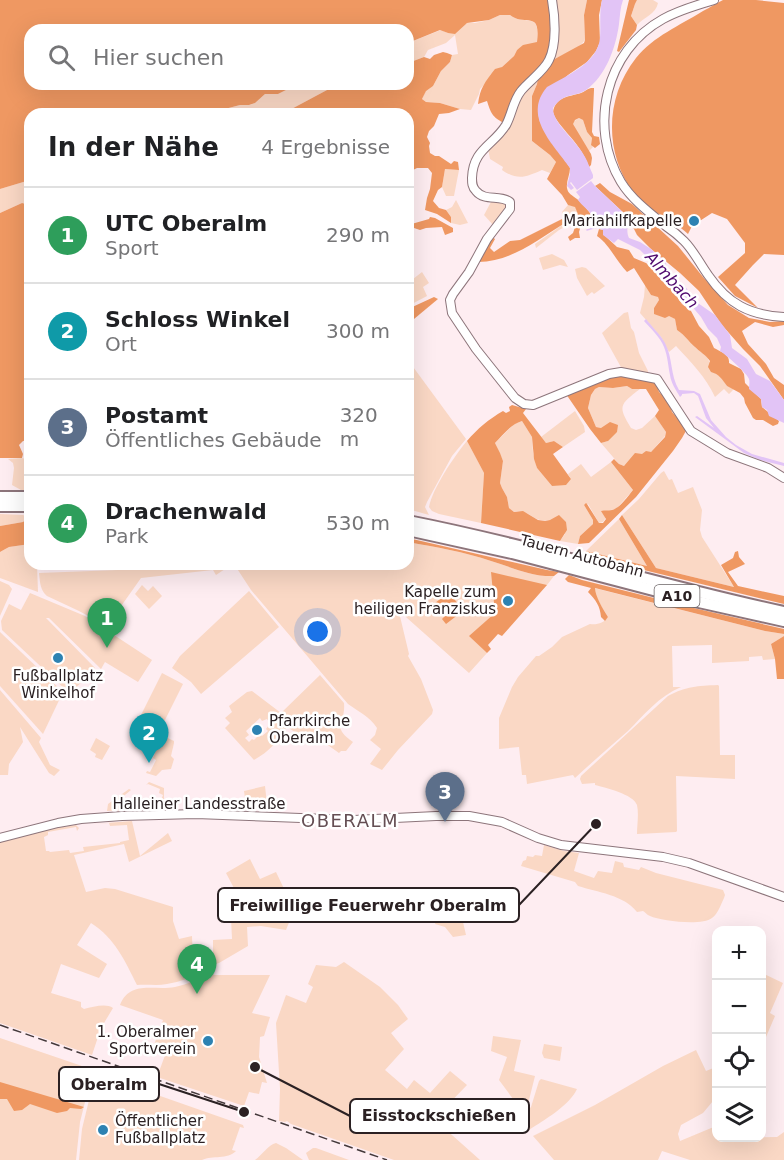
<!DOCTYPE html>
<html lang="de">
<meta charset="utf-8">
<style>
body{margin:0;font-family:"DejaVu Sans",sans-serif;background:#f6f6f6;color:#202124}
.controls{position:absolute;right:18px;bottom:18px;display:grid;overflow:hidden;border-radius:12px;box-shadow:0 6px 24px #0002}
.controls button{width:54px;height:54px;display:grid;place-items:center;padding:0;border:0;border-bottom:2px solid #e0e0e0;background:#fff;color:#202124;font:30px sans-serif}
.you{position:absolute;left:318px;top:632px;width:21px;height:21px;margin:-15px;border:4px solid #fff;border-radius:50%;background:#1a73e8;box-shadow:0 0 0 9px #1a73e833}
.badge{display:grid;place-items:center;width:39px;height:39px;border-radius:50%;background:#d93025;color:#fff;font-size:20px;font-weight:700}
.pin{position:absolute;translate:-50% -50px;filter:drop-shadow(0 2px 3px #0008)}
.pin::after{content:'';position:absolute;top:32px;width:21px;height:18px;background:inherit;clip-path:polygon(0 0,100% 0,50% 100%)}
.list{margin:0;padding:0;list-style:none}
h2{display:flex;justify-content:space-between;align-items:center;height:78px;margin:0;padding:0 24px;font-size:26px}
h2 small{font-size:20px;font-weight:400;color:#757577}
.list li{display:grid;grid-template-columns:39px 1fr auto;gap:18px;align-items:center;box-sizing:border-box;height:96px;padding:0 24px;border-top:2px solid #e0e0e0}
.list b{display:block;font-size:22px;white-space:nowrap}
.list p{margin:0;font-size:20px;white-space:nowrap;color:#757577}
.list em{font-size:20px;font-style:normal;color:#757577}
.icon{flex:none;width:33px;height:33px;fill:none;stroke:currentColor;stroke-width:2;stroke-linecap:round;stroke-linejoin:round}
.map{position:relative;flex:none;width:784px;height:1160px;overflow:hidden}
.search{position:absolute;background:#fff;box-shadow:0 6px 24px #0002;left:24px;top:24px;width:390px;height:66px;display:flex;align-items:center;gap:15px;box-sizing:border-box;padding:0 21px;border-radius:18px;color:#757577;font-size:22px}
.panel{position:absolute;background:#fff;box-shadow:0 6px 24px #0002;left:24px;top:108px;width:390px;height:462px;border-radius:18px}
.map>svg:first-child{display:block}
</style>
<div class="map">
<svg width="784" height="1160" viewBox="0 0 784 1160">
<rect width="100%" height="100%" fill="#feedf1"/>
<g fill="#fad8c5" fill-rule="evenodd">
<path d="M556,0H587L584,15L585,40C579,49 560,56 550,61L553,5Z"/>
<path d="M637,0H653L658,3C656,14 644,17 637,25L631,16L635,4Z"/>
<path d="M500,15H510C525,27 541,9 537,43L517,50L514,56L502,67L491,74L487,82L480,89L479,94L471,110L460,109L440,103L426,102L422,99L426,90L433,86L441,71L450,62L452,55L458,54L455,35L446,43L428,50L424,57L408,63V43L441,30L448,33L467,23H475L489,20Z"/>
<path d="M538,78L537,84L532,96V141L550,155L556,162L550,173L542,170C526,177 518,181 502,170L503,167L490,159L488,148L521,96Z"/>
<polygon points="298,84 349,84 327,90 284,113 207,114 212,111 221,110 240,105 250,105 255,103 265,94 278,94"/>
<polygon points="579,118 583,120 587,132 592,138 591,144 593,147 589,151 573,127 573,122"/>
<polygon points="445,169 459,170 454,196 446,196 442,187"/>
<polygon points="30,180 30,205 22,203 0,213 0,189"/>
<polygon points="456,200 468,223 460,225 451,223 451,217 446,210 452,207"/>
<polygon points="492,200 506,202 507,206 494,226 484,215"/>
<polygon points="568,205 575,206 580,219 559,230 536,248 535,244 565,223 562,219 562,212"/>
<polygon points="552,254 564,260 568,267 560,265 543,270 539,258"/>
<polygon points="582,267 586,268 605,286 594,294 592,292 587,296 577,278 575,269"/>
<polygon points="422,272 429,283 423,287 427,296 408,306 408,283"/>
<path d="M645,285L651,295L658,296L659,300L654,308L675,319L677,330L687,336L696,348L707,357L715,373L722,378L727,386L734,389L729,394L724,389L715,397C706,377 690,361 676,346L669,352L661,337L640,313L644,297Z"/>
<polygon points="628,312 631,328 634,332 639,353 648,371 648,374 622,369 602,333 624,313"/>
<polygon points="408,360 466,439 452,456 427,502 425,507 429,515 408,509"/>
<path d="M627,386L632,389H640C619,405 618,406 631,428L636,430L642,428L655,416L666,432L665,436L651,452L643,454L624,466L619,464L601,443L608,441L601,428L596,427L588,408L591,395L595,389L599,387L613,388Z"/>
<polygon points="575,411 584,426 585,432 563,447 554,441 546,443 541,437"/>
<path d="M522,421L532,437L533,453L537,468L552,486L571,479L568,474L581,464L591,477L611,462L633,490L617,508L611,510L603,522L599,523L588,504L584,505L593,520V524L580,536L578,544L560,541L565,534L550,520C533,524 531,509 514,512L509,508L507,497L502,488L500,483L503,461L495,443L514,424Z"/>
<path d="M467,441L484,473L481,523L439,514L432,511L429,507C432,489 455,455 467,441Z"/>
<polygon points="22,458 30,460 30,490 21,490 12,485 14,468 13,463 8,459"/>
<polygon points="664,471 669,480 672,479 678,493 693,487 702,510 700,530 702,537 734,587 656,568 622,515 639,499 661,473"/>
<polygon points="0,514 23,515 28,517 23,522 0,526"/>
<polygon points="619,519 647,566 586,551"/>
<path d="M408,542C435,547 465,552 491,561C511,567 532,577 554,576L547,585L495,613L470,636L487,653L469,673L407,618L398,608L409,654L408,656L421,679L433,710L432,714L398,750L382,770L370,764L381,749L370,740L375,735L377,728C369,716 359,712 348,704L251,590L234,564H408Z"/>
<polygon points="30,544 30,564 37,564 38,592 0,578 0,552 9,547"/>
<path d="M197,564H227L228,567L216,575L213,570L141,578L107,626L79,611L47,596C40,590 40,582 39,573L196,567Z"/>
<polygon points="0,581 9,585 12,589 0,616"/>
<polygon points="142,585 148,591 153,586 162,596 149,609 135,594"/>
<path d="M594,588L765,631L784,634V636L771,644L775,659L763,660L762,656L749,657V661L712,663V645L672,646L673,687H681C658,697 645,714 628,731C610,747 592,762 575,778L573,775L527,784L526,775H522L519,747L499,749V718L512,687L518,677L536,656H539L552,647L562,637L590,624C597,625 604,623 608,617C603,609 595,597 594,588Z"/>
<polygon points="249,591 279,627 201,694 191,682 172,668 180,656"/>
<polygon points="30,593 85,616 152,660 138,682 105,662 101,669 49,618 46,618 95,668 70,694 2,630 1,621 9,604 21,610"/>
<polygon points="0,632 63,692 43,734 0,686"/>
<polygon points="162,673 183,684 161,728 140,717"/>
<path d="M320,675L344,703C346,724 330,726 353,742L346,751H341L339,753L322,741L317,744L306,739L287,727C277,742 270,751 254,760L225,728L230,723L225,718L232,712L229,706L247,692L252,691L281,713ZM260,718L262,721L267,719L269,722V725L266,729L268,731L262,736L260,734L254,740L252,739L249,742L245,738L249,735L246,731Z"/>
<path d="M718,685L719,686L720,755H735V779L676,776L677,831L676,832L637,834C637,825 639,814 637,805C633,794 606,788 595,785V783L582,784L580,779L581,776L668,696C687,686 697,686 718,685Z"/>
<polygon points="0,690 41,738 39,742 50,765 60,770 54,776 49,773 20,727 23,742 9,764 8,775 0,775"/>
<polygon points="157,733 174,741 174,743 171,756 174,759 171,769 162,770 156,776 146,773 147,771 150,772 156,760 153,758 157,748 151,745"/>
<polygon points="96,738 110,746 102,760 95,757 96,754 90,750"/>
<polygon points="149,782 164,788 164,809 107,811 108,804 129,789 131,790 120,799 127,809 141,798 143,799 142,802 146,803 149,798 160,803 163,795 159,793 160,789 148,784 146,785"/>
<polygon points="265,786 267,804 265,806 264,806 252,798 245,798 244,791"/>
<path d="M132,821L140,856L168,833L172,841L129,862L124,844L74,855L86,892L105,888L115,889L173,907V921L179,939L192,936L193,959H209L208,968L205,971C193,977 180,982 167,984C157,986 147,984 137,985C125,961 115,938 91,923L77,945L107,964L99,978L61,964L51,993L81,1002V1007L84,1009C93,1007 106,1003 113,1008L101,1028L92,1055L0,1023V841L48,829L76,825L79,828L77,831L76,827L48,832V835L44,837L46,851H49L50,852L69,850L70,853L84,851L83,847L120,843V842L129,840L127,825L110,826L109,823L93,824Z"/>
<path d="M544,845L564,851L579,853L574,871L594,878L598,871L612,873L615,861L623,863L624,867L639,870L641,867L656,873L723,890L725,895L724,898C721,904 718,914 712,918C702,926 661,921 650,916C647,915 645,912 643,911L637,912C624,895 597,892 578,886L575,882L521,866L523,861L526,860L527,856L533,857L535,855L542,856Z"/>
<polygon points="250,859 260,879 276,872 287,895 273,897 274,913 284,915 283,917 290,920 286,930 261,926 247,927 248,946 219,963 215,964 213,962 213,940 232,939 231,918 226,897 236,892 226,873"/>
<polygon points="455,905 463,922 466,935 453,937 445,927 435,924 440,908"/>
<polygon points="344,962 380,987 398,1005 408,1019 391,1033 404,1049 385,1070 407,1089 414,1080 430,1093 450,1071 467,1085 434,1119 480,1160 394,1160 291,1124 287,1121 285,1122 279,1121 280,1089 276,1023 286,995 306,1003 313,987 308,984 316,965 336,967"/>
<path d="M211,972L214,975H270L252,1013L270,1017L264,1036L260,1037L259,1057L267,1083L262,1082L259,1094L249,1092L244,1106L157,1077L167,1050L154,1045L163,1020L120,1005C130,980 155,991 175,987C188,984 200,979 211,972Z"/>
<polygon points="762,973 783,983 770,1013 775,1016 766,1037 762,1035"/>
<polygon points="493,1036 521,1040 514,1071 535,1076 528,1104 524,1108 519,1107 499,1080 507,1057 491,1051"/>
<polygon points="0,1038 82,1066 85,1077 84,1088 85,1102 80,1122 76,1160 0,1160"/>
<polygon points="544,1044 562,1047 560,1061 544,1058 542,1053"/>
<polygon points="696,1050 706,1071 716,1067 716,1100 713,1101 703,1113 681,1125 678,1134 680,1141 716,1126 716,1138 777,1137 784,1132 784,1160 690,1160 662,1151 658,1160 554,1160 533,1136 595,1105 663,1066"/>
<path d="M92,1067L126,1079V1084L243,1125L244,1128L240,1127L232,1150L236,1151C227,1160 213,1155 202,1160H79L82,1129L89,1100Z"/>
<path d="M541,1079L577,1089C569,1106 544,1120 529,1130L525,1127L522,1119L524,1114L531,1107L539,1081Z"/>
<path d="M276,1143L286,1148L303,1160H255C262,1155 268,1145 276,1143Z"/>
<polygon points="313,1148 316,1148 349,1160 309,1160 306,1153"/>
</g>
<g fill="#ef9862">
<path d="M0,0H556L553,5L551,61L584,43L585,40L584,15L587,0H602L599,15L600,42L596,51L587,62L568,75L539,103L538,112L540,122L570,168C570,175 566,181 567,188C568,194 572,195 577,199C584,205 591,213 595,222L594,224C589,220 587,220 582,222L579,232L580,238H575L570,241L568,237L573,233L575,227L573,223L580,219L575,207L568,205L562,195L547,179L556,162L550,155L532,141V96L537,84L538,78C526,85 516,92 510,105C507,110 506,117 504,123C492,117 491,113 487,101L478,104C480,88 485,82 495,69L502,67L514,56L517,50L523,45L537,42C541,9 525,27 510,15H500L489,20L467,23L455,34L448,33L440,30L408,43V30H30V84H298L278,94H265L255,103L249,105H240L221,110L212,111L207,114H30V180L0,189Z"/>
<polygon points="629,0 637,0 635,4 631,16 637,25 636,30 619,52 617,51"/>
<path d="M723,0H756L784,3V255L764,254L753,265L735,285L758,308L735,296L718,277L745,253V243L727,219L712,213L692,226L688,234C683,230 678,225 673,222C666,217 657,214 649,208C643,204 637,197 633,192C604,153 605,97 636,58C654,36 679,26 703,11C711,7 715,4 723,0Z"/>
<polygon points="443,52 447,53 452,55 450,62 441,71 433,86 426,91 422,99 426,102 440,103 460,109 449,113 439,114 434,126 429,131 427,137 430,143 429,146 430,153 435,156 439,156 451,164 454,161 458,162 459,170 445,169 442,187 438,190 433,201 439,208 446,210 451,217 451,223 437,214 425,210 427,198 430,189 432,173 428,168 417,168 413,170 411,180 408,183 408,114 279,114 284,113 327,90 349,84 408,84 408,63 424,57 430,59 434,55"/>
<path d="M591,88H594V90L592,132L594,136L599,137L600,144L595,148L591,145L592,138L587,132L583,120L579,118L575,120L573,124L591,154L592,158L591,165L589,167C584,153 576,143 567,133C562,126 555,120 553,112C556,96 569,97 581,93C584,92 587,89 591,88Z"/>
<polygon points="600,183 610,192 632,204 678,246 703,277 728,305 749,318 770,322 784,321 784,325 773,327 755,322 742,331 748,344 766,364 774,378 784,385 784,400 760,366 743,349 721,324 699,291 680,273 651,249 637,235 628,217 595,186"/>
<polygon points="22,203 30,205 30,440 23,441 19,445 23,454 22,458 0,458 0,213"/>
<polygon points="430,217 435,218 453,228 453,232 445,235 442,227 426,228 420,230 414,228 408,231 408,225 429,219"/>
<path d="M562,219L565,223C537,240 513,261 478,262L491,236L495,239L490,248L494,252L510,241L520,240Z"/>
<path d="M599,229L603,230L604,235L617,247L629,250L634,258L646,263L654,269L661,280L669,285L682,304L691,311L699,326L709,337L714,348C721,352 730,354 729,363L741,369L744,374L745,383L761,399L762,407L779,421L778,424L773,426L763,420H756L753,418L745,403L744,398L740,393L727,386C722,379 719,374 711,372L708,367L710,361C706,355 700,352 695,347C688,341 686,336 677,330L675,319L669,316L665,318L654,314V308L659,300L658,297L651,295L634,268L627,272C616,261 610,245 597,236Z"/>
<polygon points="434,297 438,299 408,324 408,309"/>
<path d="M615,375L636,377L656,381L659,392L669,401L672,412L687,429L682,438L673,451L636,497L589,543L578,544L580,536L593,524V520L584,505L586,503L587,504L599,523H603L606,519L601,511C605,510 608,511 612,510C620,508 628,496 633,490L611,462L614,459L619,464L624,466L635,453L642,454L646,451L651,452L665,437L666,432L655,416L659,410L646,389H632L627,386L613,388L599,387L595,389L591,395L588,408L596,427L601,428L610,422L618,425L617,432L608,441L601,443L590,429L566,394Z"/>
<path d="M512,405L526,409L523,413L546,443L554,441L563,447L553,454L571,479L566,485L552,486L537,468L534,459L532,437L522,421C511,424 503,435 495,443L500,453L503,461L500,483L502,488L507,497L509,508L514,512L523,511L538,520L545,521L550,520L559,515L566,522L567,530L560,541L481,523L484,473L467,441C477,429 489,419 503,411L506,413L510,411L509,407Z"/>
<polygon points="622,515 656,568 734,587 721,565 733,558 735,552 738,551 739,557 745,564 728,572 738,586 784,596 784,604 582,555 586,551 647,566 619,519"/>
<polygon points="28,517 30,517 30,544 9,547 0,552 0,526 23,522"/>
<path d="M408,538L547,570L559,572L554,576C532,577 511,567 491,561C465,552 435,547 408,542Z"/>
<polygon points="491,572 547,585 502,636 498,634 488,645 491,649 487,653 469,636 495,613"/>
<path d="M569,575L582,580L698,609L784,629V634L765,631L595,588C595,596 603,609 608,617L605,621L601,617C600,606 596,600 588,592L591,588L568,582L565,579Z"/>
<polygon points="444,596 452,596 458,604 454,608 459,614 446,624 442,619 446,615 440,608 434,612 430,607"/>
<polygon points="784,636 784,679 777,679 775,659 771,644"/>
<polygon points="0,1082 84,1107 81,1109 70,1108 67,1111 57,1113 30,1104 22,1110 14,1111 7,1099 0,1099"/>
</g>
<g fill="#e2c4f6">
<path d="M602,0H623C620,8 620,16 619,24C616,47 606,76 586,90C574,98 565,91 553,108C552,123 578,142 585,157C588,162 590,169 593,175V178L577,190L571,182L570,183L574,188L571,190L567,186L570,174V168C554,145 522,116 547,87C566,76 598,63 600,38C601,25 599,13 602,0Z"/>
<path d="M591,181L595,186L628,217C628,225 626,232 629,238L640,242L651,249L665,261L668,270L676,281L685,286L695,301L715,315L730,335L732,348L747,359L756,374L770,381L784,400V423L769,416L767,410L762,407L761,399L749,389C749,386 750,382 749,379C748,374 725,354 720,351L721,347L717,338L708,329L701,317L678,290L661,280L647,257L640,250L618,239L614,243L603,235V230L599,229C596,224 594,219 592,215C588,209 582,206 578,200L580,197L576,192Z"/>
<path d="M646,319C652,327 660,334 665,343C673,358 670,375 679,390L694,391L700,394L711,420L726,437L736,445L752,454L784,463V466L760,460L744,453L695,417L697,416L714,428L706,418L698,396L694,393L682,394V395L680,397C676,390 671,383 670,375C668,366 668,357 664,347C660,337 651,329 644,321Z"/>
</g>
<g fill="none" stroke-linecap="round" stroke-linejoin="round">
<polyline stroke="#e2c4f6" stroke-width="1.5" points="587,230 597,227"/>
<g stroke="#8d757b" stroke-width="10">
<g id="secondary">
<path d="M552,0C555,17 557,44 549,60C544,71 529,81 521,91C513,101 512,114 506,125C493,146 473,149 472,178C472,183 472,187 476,191C485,202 500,194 510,202V209L487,239L469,272L453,294L450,300L452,313L476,349L515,398L524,404L533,405L609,374L621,372L657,379L691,431L727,453L768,468L784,478"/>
<path d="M714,0C697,5 679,10 663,19C605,51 588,127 621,182C632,200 651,214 667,227C673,231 679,236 684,241C694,251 700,264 708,275C728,304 749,315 784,317"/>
<polyline points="0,838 58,823 81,819 122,816 196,814 354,820 436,816 469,816 502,822 538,838 561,845 663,857 689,863 784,897"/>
</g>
</g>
<g stroke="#8d757b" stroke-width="14">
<g id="highway">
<polyline points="0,497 30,497"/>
<polyline points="0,506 30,506"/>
<path d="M408,521C535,546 658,585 784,612"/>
<polyline points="408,530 512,553 699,602 784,621"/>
</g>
</g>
<use href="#secondary" stroke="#fff" stroke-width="8"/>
<use href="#highway" stroke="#fff" stroke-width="10"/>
<polyline stroke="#44393b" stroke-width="1.5" stroke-dasharray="9 4.5" stroke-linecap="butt" points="0,1025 387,1160"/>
</g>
<g fill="#2d82b2" stroke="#fff" stroke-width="2">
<circle cx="694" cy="221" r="6"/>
<circle cx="508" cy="601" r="6"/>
<circle cx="58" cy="658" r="6"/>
<circle cx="257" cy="730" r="6"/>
<circle cx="208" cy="1041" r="6"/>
<circle cx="103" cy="1130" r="6"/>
</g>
<g text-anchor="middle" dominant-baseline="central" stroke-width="5" stroke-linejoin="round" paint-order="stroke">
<rect fill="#fff" stroke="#6b6465" stroke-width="1.5" x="654.5" y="585" width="45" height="22" rx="4.5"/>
<g font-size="14" font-weight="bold" fill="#2b2123">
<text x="677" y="596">A10</text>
</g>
<g font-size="15" fill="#2b2123" stroke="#fff" text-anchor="end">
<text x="682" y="221">Mariahilfkapelle</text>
<text x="496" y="592">Kapelle zum<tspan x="496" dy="17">heiligen Franziskus</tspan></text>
<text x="58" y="676" text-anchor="middle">Fußballplatz<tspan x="58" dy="17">Winkelhof</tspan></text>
<text x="269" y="721" text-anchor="start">Pfarrkirche<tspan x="269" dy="17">Oberalm</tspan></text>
<text x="196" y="1032">1. Oberalmer<tspan x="196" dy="17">Sportverein</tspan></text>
<text x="115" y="1121" text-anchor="start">Öffentlicher<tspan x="115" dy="17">Fußballplatz</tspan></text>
</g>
<g font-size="15" fill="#2b2123" stroke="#fff">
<text transform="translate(582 556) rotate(15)">Tauern Autobahn</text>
<text x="199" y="804">Halleiner Landesstraße</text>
</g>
<g font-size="16" font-style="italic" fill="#4f096d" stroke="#fff">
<text transform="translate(672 280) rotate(48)">Almbach</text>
</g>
<g font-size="18" letter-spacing="1.5" fill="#654f54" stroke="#fff">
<text x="350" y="820">OBERALM</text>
</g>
</g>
<path fill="none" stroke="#2b2123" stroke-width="2" d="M596 824L519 905M244 1112L159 1084M255 1067L350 1116"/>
<g fill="#2b2123" stroke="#fff" stroke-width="2">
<circle cx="596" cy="824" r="6"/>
<circle cx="244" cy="1112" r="6"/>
<circle cx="255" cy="1067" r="6"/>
</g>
<g fill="#fff" stroke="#2b2123" stroke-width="2">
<rect x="218" y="888" width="301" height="34" rx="6"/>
<rect x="59" y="1067" width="100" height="34" rx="6"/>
<rect x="350" y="1099" width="179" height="34" rx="6"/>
</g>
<g font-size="16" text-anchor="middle" font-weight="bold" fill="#2b2123">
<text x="368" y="911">Freiwillige Feuerwehr Oberalm</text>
<text x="109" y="1090">Oberalm</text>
<text x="439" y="1121">Eisstockschießen</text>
</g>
</svg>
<div class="controls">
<button>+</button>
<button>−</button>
<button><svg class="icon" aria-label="locate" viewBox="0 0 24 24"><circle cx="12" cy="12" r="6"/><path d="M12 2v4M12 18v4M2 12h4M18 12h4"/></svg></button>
<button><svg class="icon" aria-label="layers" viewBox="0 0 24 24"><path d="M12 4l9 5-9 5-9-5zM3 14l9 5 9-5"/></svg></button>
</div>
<div class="you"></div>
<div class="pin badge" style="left:107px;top:648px;background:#2e9e5b">1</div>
<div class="pin badge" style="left:149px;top:763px;background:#0f9aa8">2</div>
<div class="pin badge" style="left:445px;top:822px;background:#5c6f8a">3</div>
<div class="pin badge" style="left:197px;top:994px;background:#2e9e5b">4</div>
<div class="search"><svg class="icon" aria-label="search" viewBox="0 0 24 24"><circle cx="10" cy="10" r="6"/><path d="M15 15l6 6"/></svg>Hier suchen</div>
<section class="panel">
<h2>In der Nähe<small>4 Ergebnisse</small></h2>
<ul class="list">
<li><span class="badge" style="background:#2e9e5b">1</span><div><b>UTC Oberalm</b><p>Sport</p></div><em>290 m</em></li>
<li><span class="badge" style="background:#0f9aa8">2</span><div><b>Schloss Winkel</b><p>Ort</p></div><em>300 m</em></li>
<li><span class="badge" style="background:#5c6f8a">3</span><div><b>Postamt</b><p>Öffentliches Gebäude</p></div><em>320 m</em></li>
<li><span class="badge" style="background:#2e9e5b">4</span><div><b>Drachenwald</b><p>Park</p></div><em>530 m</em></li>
</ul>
</section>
</div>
